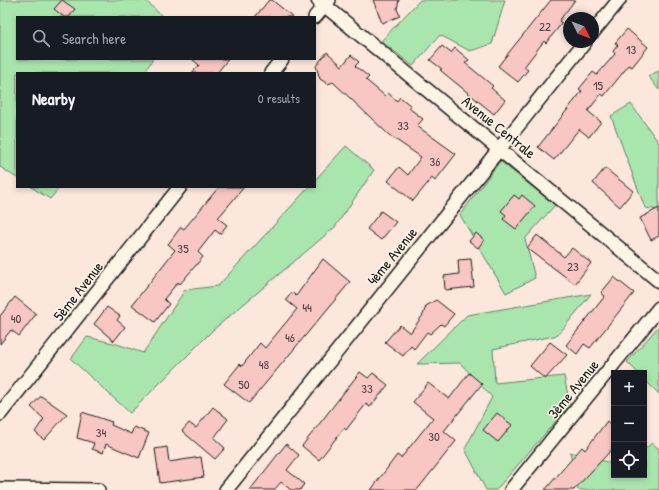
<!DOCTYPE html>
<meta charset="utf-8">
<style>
body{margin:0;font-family:"Patrick Hand",sans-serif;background:#20242c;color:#f1f3f6}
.controls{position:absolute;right:12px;bottom:12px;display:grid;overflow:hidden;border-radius:0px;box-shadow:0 2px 6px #0003}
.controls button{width:36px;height:36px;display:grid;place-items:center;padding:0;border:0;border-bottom:1px solid #363941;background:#171b24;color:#f1f3f6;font:20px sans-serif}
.compass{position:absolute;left:563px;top:12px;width:36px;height:36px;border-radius:50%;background:#171b24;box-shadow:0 2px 6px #0003;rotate:132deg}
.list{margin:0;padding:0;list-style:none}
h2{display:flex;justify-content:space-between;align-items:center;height:52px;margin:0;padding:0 16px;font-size:17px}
h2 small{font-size:13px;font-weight:400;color:#9ea1a6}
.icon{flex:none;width:22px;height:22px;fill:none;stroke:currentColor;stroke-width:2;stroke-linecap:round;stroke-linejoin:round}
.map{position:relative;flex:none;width:659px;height:490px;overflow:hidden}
.search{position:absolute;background:#171b24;box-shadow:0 2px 6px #0003;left:16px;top:16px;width:300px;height:44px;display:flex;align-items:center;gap:10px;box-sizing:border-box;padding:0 14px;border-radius:0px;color:#9ea1a6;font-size:15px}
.panel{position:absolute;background:#171b24;box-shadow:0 2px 6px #0003;left:16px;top:72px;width:300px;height:116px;border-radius:0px}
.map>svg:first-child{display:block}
</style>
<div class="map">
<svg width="659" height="490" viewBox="0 0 659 490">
<rect width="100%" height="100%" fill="#fbe7db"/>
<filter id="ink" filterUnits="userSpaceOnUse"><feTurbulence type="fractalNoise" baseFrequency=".025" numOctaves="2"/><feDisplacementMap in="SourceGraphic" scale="8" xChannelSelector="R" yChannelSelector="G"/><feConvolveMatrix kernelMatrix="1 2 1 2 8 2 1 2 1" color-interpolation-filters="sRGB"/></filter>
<g filter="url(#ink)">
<g fill="#a9e6ad" stroke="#628164">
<polygon points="0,0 145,0 163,17 17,17 17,59 153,59 144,73 17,73 17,178 0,167"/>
<polygon points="420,0 505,0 492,44 470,51 440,35 413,66 381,41"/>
<polygon points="659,71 659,90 648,76"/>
<polygon points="631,104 659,143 659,210 645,208 611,116"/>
<polygon points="346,146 374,170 335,227 213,330 130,413 71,359 87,337 117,344 143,353 185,290 218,286 309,187 315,187 315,180"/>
<polygon points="500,161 555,205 525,239 535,278 506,293 460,215"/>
<polygon points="31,187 60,187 50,199"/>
<polygon points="591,294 558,335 493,349 495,383 564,376 570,405 496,490 486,490 465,449 492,397 460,363 417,364 467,315"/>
<polygon points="659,326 659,394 644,379 644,373 638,373 627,362"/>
<polygon points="652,443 659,449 659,490 578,490 570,452 614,464 614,475 644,475 644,450"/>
</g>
<g fill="#f8c7c3" stroke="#1c1c1c">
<polygon points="62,0 75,9 69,17 64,17 54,9"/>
<polygon points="269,0 272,0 293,17 255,17"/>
<polygon points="373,0 399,0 397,9 400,16 382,23"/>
<polygon points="551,0 575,0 559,21 562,23 546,43 544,41 524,67 528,70 518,82 498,66"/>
<polygon points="627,29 648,47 632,67 629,65 604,96 601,94 588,111 601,122 589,137 579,129 554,160 538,147 582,91 579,89 593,72 597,75 615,54 613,51 618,45 615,43"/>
<polygon points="442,46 451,53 455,48 469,60 465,63 493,86 491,88 505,100 494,114 440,70 442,69 430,60"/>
<polygon points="327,52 342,66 351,55 359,62 355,66 369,77 366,80 385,96 388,93 397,101 400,97 411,106 409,108 423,119 417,126 456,154 435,181 432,178 413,201 388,181 399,167 408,175 421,157 389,135 333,82 328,84 320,79 316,66"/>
<polygon points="192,59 228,59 217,73 192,73 199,65"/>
<polygon points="605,168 633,191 620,207 593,183"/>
<polygon points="219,187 244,187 218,218 227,225 220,234 215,230 198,252 203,257 180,284 178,282 164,299 169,304 155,322 132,305 175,250 168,244 181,227 184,229"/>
<polygon points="514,195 519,199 522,195 535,206 516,229 503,219 506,215 501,211"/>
<polygon points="659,208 659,236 651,240 640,218"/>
<polygon points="381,211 396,222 381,240 367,229"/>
<polygon points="476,233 484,240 478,248 469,241"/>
<polygon points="537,235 564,257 572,248 591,263 575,284 527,248"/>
<polygon points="323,259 350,282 249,403 224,384 240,364 242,366 260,343 265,348 297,309 286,300 292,292 296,296"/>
<polygon points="471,259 474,287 445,290 444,276 459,274 458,260"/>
<polygon points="614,277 634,293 590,348 584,344 577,354 566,345 605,296 601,293"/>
<polygon points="15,297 36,314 19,336 11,330 0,344 0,316"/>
<polygon points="436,300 454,314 444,326 441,324 430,334 427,332 414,349 411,346 403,356 385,342 400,325 410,333 423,315 426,306"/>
<polygon points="107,307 120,316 117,320 125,327 114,341 94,324"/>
<polygon points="550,342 567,355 545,379 530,366"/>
<polygon points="360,372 368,378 373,373 388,385 370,407 366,404 346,430 344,428 319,460 302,446"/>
<polygon points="469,373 482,384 444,431 456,441 417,490 371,490 397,455 401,458 433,418 413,402 428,383 449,399"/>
<polygon points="41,396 67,414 44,440 35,432 44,419 31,407"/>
<polygon points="213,407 228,419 214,438 225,448 215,459 182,431 189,423 196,428"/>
<polygon points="82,412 112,422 111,425 131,434 134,427 149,433 139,458 106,444 103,453 92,449 94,443 77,438"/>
<polygon points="497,413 512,425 498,442 483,430"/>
<polygon points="607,421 614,427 614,447 574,490 545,490 582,447 585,450"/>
<polygon points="286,444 299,455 287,470 304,484 300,490 291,490 281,482 274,490 250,490"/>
<polygon points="167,447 169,462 201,457 204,477 160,483 155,449"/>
</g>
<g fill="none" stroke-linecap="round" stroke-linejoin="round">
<g stroke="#1c1c1c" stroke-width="16">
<g id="minor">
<polyline points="318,0 659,281"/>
<polyline points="315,17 329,0"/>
<polyline points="593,32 619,0"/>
<polyline points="271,73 282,59"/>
<polyline points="0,414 180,187"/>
<polyline points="0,489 98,490"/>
<polyline points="226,490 585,42"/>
<polyline points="511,490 659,308"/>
</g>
</g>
<use href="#minor" stroke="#fcf5e5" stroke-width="13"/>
</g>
</g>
<g text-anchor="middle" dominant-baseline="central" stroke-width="3" stroke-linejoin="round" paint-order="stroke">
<g font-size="13" fill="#534746">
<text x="545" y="26">22</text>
<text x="631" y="49">13</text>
<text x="598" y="85">15</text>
<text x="403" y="125">33</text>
<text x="435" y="161">36</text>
<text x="183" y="248">35</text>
<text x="573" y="266">23</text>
<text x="307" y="307">44</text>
<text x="16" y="318">40</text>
<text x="290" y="337">46</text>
<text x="264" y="364">48</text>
<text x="244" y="384">50</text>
<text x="367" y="388">33</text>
<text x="101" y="432">34</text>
<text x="434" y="436">30</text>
</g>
<g font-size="15" fill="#1c1c1c" stroke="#fcf5e5">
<text transform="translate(499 127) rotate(39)">Avenue Centrale</text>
<text transform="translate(392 256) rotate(-51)">4ème Avenue</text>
<text transform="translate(78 291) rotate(-52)">5ème Avenue</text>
<text transform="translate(573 389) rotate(-51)">3ème Avenue</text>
</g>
</g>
</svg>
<div class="controls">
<button>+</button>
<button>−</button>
<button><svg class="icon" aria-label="locate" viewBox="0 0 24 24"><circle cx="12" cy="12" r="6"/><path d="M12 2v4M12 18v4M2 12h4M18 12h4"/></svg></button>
</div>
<svg class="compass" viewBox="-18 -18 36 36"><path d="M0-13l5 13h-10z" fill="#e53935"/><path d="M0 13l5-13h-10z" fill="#9ea1a6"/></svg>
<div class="search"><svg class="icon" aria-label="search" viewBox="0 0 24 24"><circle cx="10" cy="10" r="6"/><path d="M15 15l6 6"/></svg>Search here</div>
<section class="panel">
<h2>Nearby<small>0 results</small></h2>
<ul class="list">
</ul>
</section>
</div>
